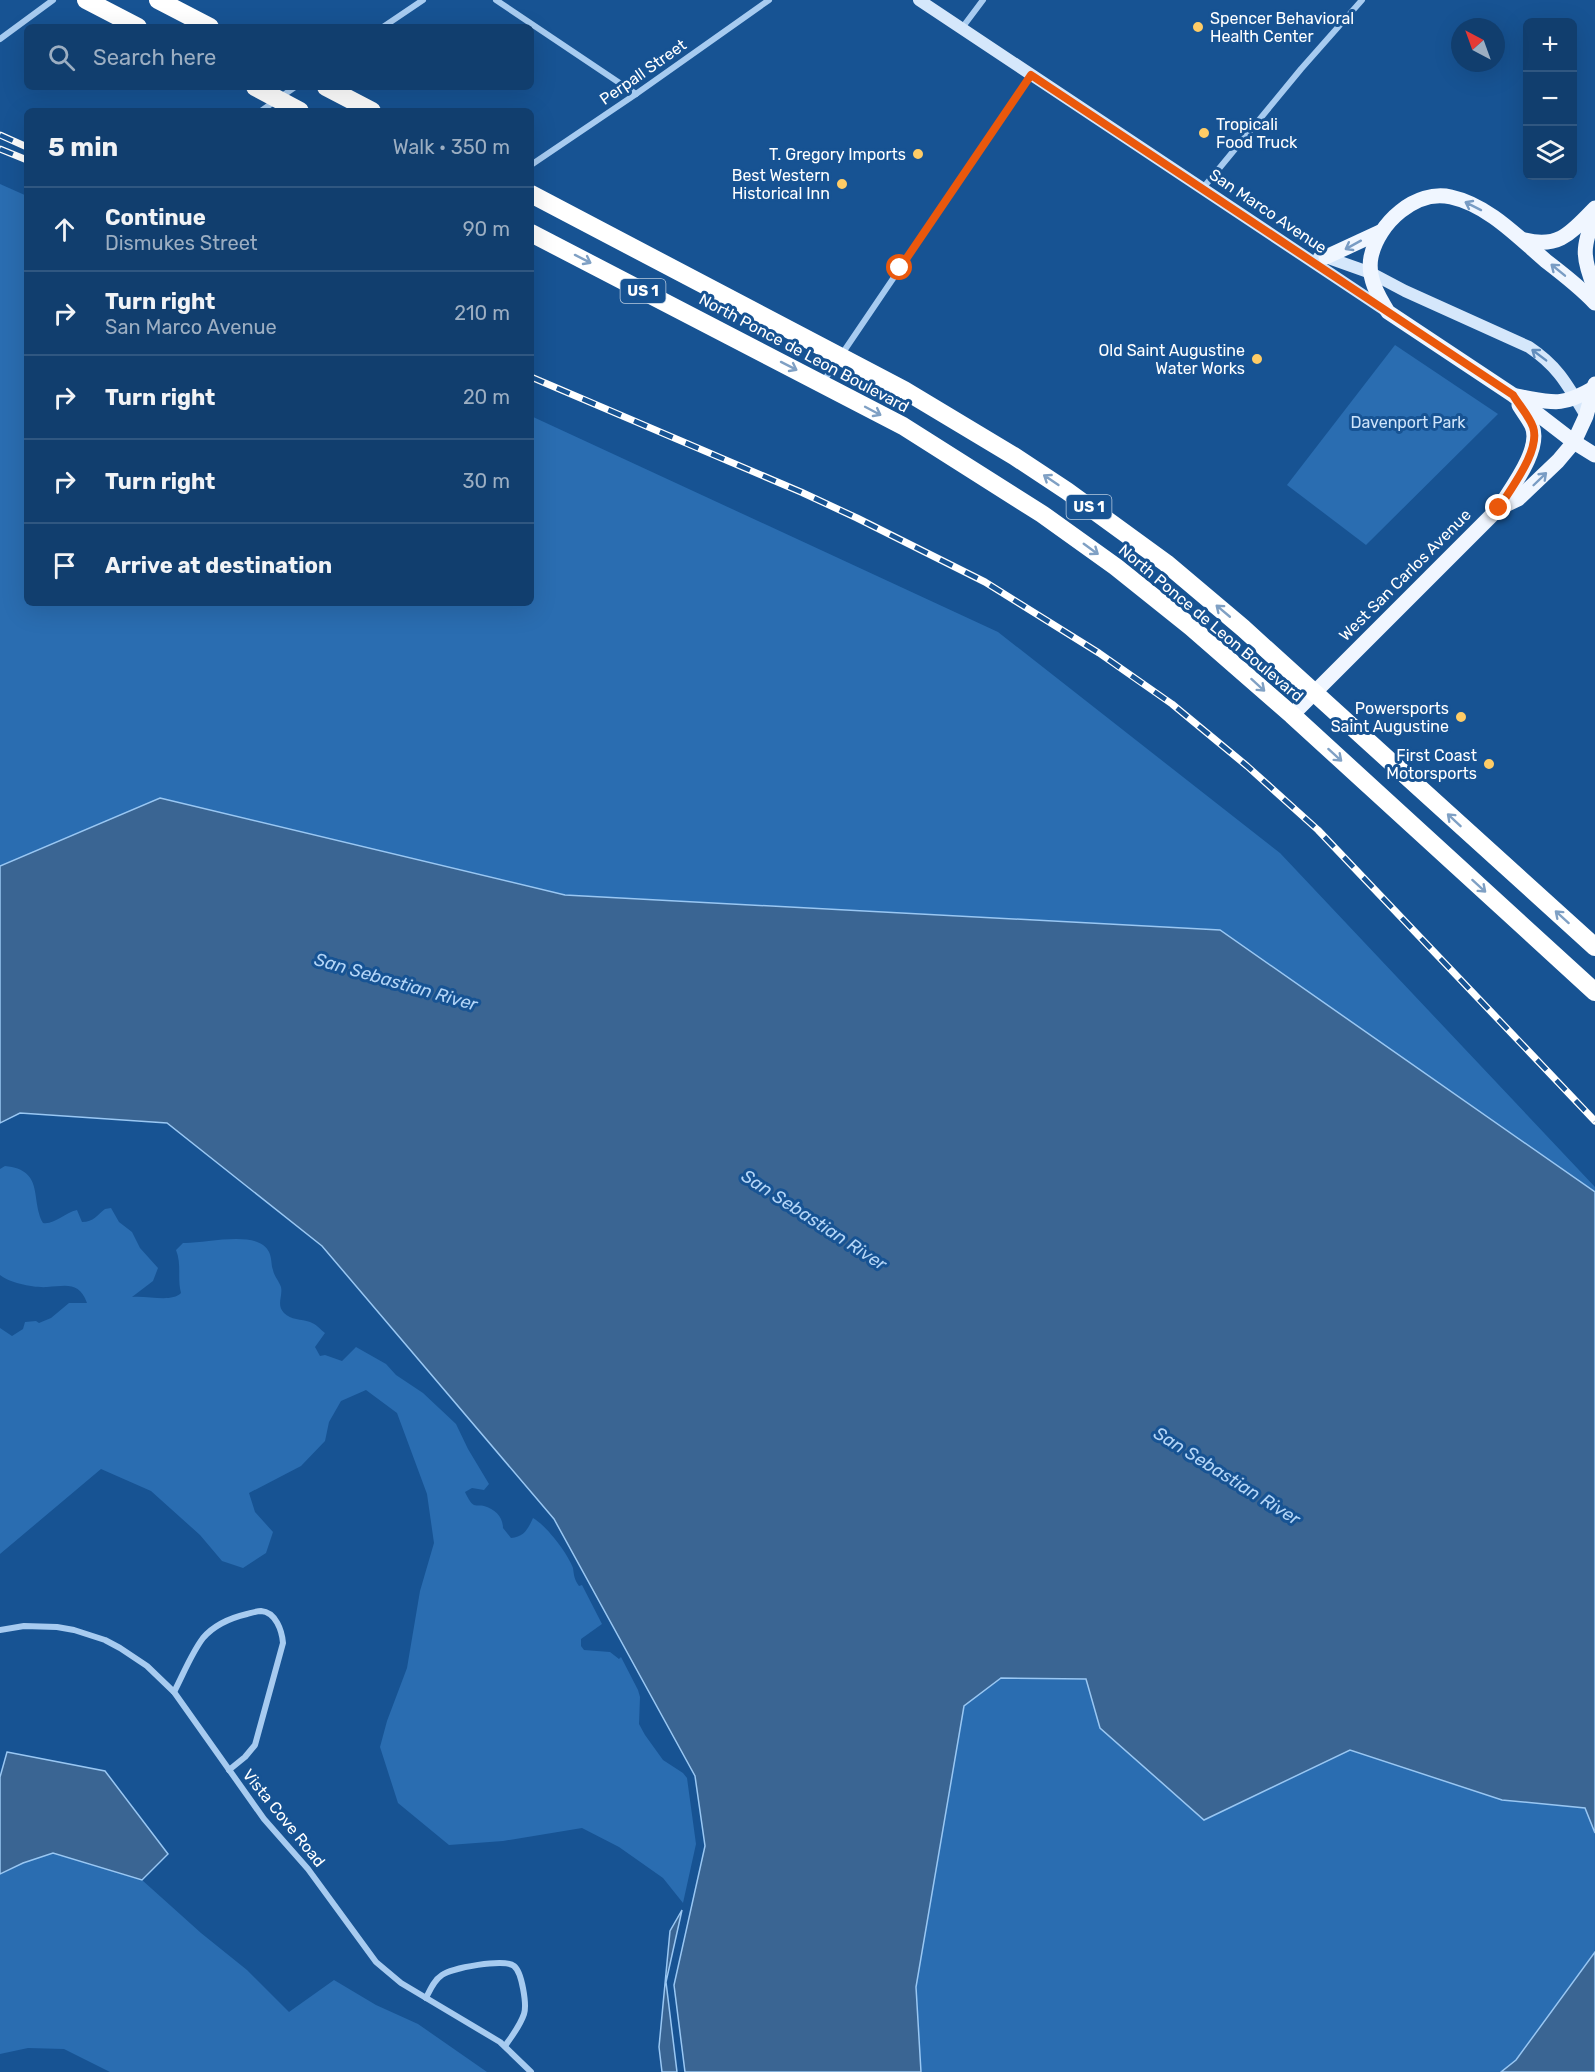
<!DOCTYPE html>
<meta charset="utf-8">
<style>
body{margin:0;font-family:Rubik,sans-serif;background:#1e4976;color:#f1f3f6}
.controls{position:absolute;right:18px;top:18px;display:grid;overflow:hidden;border-radius:9px;box-shadow:0 6px 24px #0002}
.controls button{width:54px;height:54px;display:grid;place-items:center;padding:0;border:0;border-bottom:2px solid #305781;background:#113e6e;color:#f1f3f6;font:30px sans-serif}
.compass{position:absolute;left:1451px;top:18px;width:54px;height:54px;border-radius:50%;background:#113e6e;box-shadow:0 6px 24px #0002;rotate:319deg}
.stop{position:absolute;width:18px;height:18px;margin:-14px;border:4px solid #ea580c;border-radius:50%;background:#fff}
.stop.end{background:#ea580c;border-color:#fff;box-shadow:0 2px 6px #0008}
.list{margin:0;padding:0;list-style:none}
h2{display:flex;justify-content:space-between;align-items:center;height:78px;margin:0;padding:0 24px;font-size:26px}
h2 small{font-size:20px;font-weight:400;color:#9caec2}
.list li{display:grid;grid-template-columns:39px 1fr auto;gap:18px;align-items:center;box-sizing:border-box;height:84px;padding:0 24px;border-top:2px solid #305781}
.list b{display:block;font-size:22px;white-space:nowrap}
.list p{margin:0;font-size:20px;white-space:nowrap;color:#9caec2}
.list em{font-size:20px;font-style:normal;color:#9caec2}
.icon{flex:none;width:33px;height:33px;fill:none;stroke:currentColor;stroke-width:2;stroke-linecap:round;stroke-linejoin:round}
.map{position:relative;flex:none;width:1595px;height:2072px;overflow:hidden}
.search{position:absolute;background:#113e6e;box-shadow:0 6px 24px #0002;left:24px;top:24px;width:510px;height:66px;display:flex;align-items:center;gap:15px;box-sizing:border-box;padding:0 21px;border-radius:9px;color:#9caec2;font-size:22px}
.panel{position:absolute;background:#113e6e;box-shadow:0 6px 24px #0002;left:24px;top:108px;width:510px;height:498px;border-radius:9px}
.map>svg:first-child{display:block}
</style>
<div class="map">
<svg width="1595" height="2072" viewBox="0 0 1595 2072">
<rect width="100%" height="100%" fill="#175393"/>
<g fill="#2a6db1">
<polygon points="0,184 27,196 27,603 531,603 531,416 998,632 1280,853 1595,1187 1595,1192 1220,930 565,895 160,798 0,866"/>
<polygon points="1395,345 1498,414 1366,545 1287,485"/>
<path d="M5,1166C45,1170 30,1199 43,1223C54,1225 64,1213 77,1210L82,1222C94,1222 97,1215 105,1209L111,1208L119,1222L132,1232L140,1248L158,1268L153,1281L132,1297C147,1295 171,1303 181,1293C177,1278 182,1265 176,1250L183,1243C205,1244 258,1229 269,1252C272,1258 271,1265 273,1270C274,1276 279,1281 281,1287C283,1296 276,1305 284,1313C291,1320 301,1319 310,1322C316,1324 320,1329 325,1333L315,1347L320,1356L325,1355L342,1361L356,1347L386,1364L396,1375L423,1393L456,1424L468,1449L489,1484L484,1490L472,1488L465,1492C467,1496 470,1503 474,1505C477,1506 481,1505 484,1506C495,1509 503,1517 503,1528L511,1538C524,1537 528,1529 533,1518C547,1526 568,1554 573,1568C574,1575 574,1579 579,1586L582,1585L602,1624L581,1639V1646L584,1650L610,1652L619,1659L621,1657L638,1690L640,1697L639,1724L645,1735L663,1760L683,1773L687,1778L696,1844L683,1903L663,1878L619,1847L582,1828L503,1841L449,1845L398,1803L380,1747L387,1721L407,1668L420,1591L434,1543L427,1494L397,1413L366,1390L341,1401L329,1422L325,1441L301,1466L249,1493L255,1512L273,1532L266,1553L243,1568L222,1561L200,1535L151,1491L101,1469L0,1554V1328L12,1336L23,1329L25,1322L36,1321L39,1323L51,1318L69,1303H87C79,1281 66,1286 47,1287C35,1288 9,1283 0,1275V1169Z"/>
<polygon points="1001,1678 1086,1679 1101,1728 1204,1820 1350,1750 1502,1800 1585,1808 1595,1833 1595,1952 1516,2060 1501,2072 921,2072 916,1987 964,1706"/>
<polygon points="53,1853 142,1880 201,1933 247,1970 289,2012 334,1980 376,2005 418,2024 487,2072 110,2072 64,2049 28,2048 0,2054 0,1874 23,1863"/>
</g>
<g fill="#3a6593" stroke="#99c7f3" stroke-width="1.5">
<polygon points="160,798 565,895 1220,930 1595,1192 1595,1833 1585,1808 1502,1800 1350,1750 1204,1820 1100,1728 1086,1679 1001,1678 964,1706 916,1987 921,2072 685,2072 674,1985 705,1846 695,1776 554,1519 322,1246 167,1123 20,1113 0,1123 0,866"/>
<polygon points="7,1752 105,1771 168,1854 142,1880 53,1853 23,1863 0,1874 0,1777"/>
<polygon points="682,1910 666,1982 677,2072 662,2072 659,2047 670,1931"/>
<polygon points="1595,1952 1595,2072 1501,2072 1516,2060"/>
</g>
<g fill="none" stroke-linecap="round" stroke-linejoin="round">
<g stroke="#a7cbf0" stroke-width="6">
<polyline points="496,0 636,94"/>
<polyline points="383,27 423,0"/>
<polyline points="962,28 983,0"/>
<polyline points="0,39 53,0"/>
<polyline points="261,111 295,87"/>
<polyline points="531,165 636,94 769,0"/>
<polyline points="1203,188 1301,69 1362,0"/>
<polyline points="823,382 1031,75"/>
<polyline points="0,1630 24,1626 57,1627 74,1630 105,1640 120,1648 147,1666 174,1692 264,1819 308,1869 376,1962 401,1983 500,2042 531,2072"/>
<path d="M174,1692C183,1675 191,1654 203,1638C215,1624 230,1618 247,1614C251,1613 257,1611 261,1611C276,1612 282,1631 283,1643L255,1745L245,1757L229,1770"/>
<path d="M426,1998C430,1990 434,1980 442,1975C451,1968 505,1958 514,1966C522,1972 527,2005 524,2014C520,2026 512,2036 505,2046"/>
</g>
<g stroke="#d5e7fb" stroke-width="12">
<polyline points="919,0 1385,310"/>
<path d="M1319,257H1326L1371,273L1405,291L1529,347C1559,367 1568,386 1586,416"/>
</g>
<g stroke="#f0f6ff" stroke-width="15">
<path d="M1595,215C1582,247 1582,257 1595,289"/>
<path d="M1525,240C1560,249 1572,231 1595,208"/>
<polyline points="1326,257 1380,232"/>
<path d="M1595,303C1580,287 1563,274 1546,261C1518,237 1488,205 1451,197C1416,189 1378,223 1371,257C1367,277 1378,296 1388,312L1513,395L1574,442L1595,455"/>
<path d="M1516,396C1552,402 1560,408 1594,388"/>
<path d="M1499,508C1511,488 1542,449 1532,426C1529,419 1523,412 1519,405"/>
<polyline points="1292,715 1499,508 1518,499 1558,461 1574,442 1586,416 1595,384"/>
</g>
<g stroke="#fff" stroke-width="18">
<polyline points="86,0 138,27"/>
<polyline points="158,0 210,27"/>
<polyline points="255,87 300,111"/>
<polyline points="326,87 372,111"/>
<polyline points="531,194 904,390 1014,456 1067,491 1166,563 1243,628 1595,947"/>
<polyline points="531,233 903,426 1042,514 1116,567 1191,627 1292,715 1595,992"/>
</g>
<g stroke="#fff" stroke-width="7">
<g id="rail">
<polyline points="0,135 27,147"/>
<polyline points="0,149 27,160"/>
<polyline points="531,377 801,492 857,518 985,582 1099,653 1172,704 1247,766 1318,830 1595,1121"/>
</g>
</g>
<use href="#rail" stroke="#175393" stroke-width="4.5" stroke-dasharray="14" stroke-linecap="butt"/>
</g>
<defs><path id="oneway-shaft" d="M-6 0H5M1.5-3L5.5 0L1.5 3" fill="none" stroke-width="1.6" stroke-linecap="round" stroke-linejoin="round" transform="scale(1.5)"/></defs>
<g stroke="#799cc4">
<use href="#oneway-shaft" transform="translate(1473 206) rotate(-153)"/>
<use href="#oneway-shaft" transform="translate(1353 245) rotate(151)"/>
<use href="#oneway-shaft" transform="translate(1558 270) rotate(-141)"/>
<use href="#oneway-shaft" transform="translate(1540 479) rotate(-44)"/>
</g>
<g stroke="#7fa0c4">
<use href="#oneway-shaft" transform="translate(583 259) rotate(27)"/>
<use href="#oneway-shaft" transform="translate(789 366) rotate(27)"/>
<use href="#oneway-shaft" transform="translate(873 411) rotate(28)"/>
<use href="#oneway-shaft" transform="translate(1051 480) rotate(-146)"/>
<use href="#oneway-shaft" transform="translate(1091 549) rotate(36)"/>
<use href="#oneway-shaft" transform="translate(1223 611) rotate(-140)"/>
<use href="#oneway-shaft" transform="translate(1258 685) rotate(42)"/>
<use href="#oneway-shaft" transform="translate(1335 755) rotate(42)"/>
<use href="#oneway-shaft" transform="translate(1454 820) rotate(-137)"/>
<use href="#oneway-shaft" transform="translate(1479 886) rotate(42)"/>
<use href="#oneway-shaft" transform="translate(1562 917) rotate(-138)"/>
</g>
<use stroke="#638ebd" href="#oneway-shaft" transform="translate(1539 355) rotate(-143)"/>
<g fill="none" stroke-linecap="round" stroke-linejoin="round">
<path stroke="#ea580c" stroke-width="8" d="M900,268L1031,75L1513,395C1519,405 1529,416 1533,427C1541,450 1511,488 1499,508"/>
</g>
<g fill="#fc6" stroke="#175393" stroke-width="2">
<circle cx="1198" cy="27" r="6"/>
<circle cx="1204" cy="133" r="6"/>
<circle cx="918" cy="154" r="6"/>
<circle cx="842" cy="184" r="6"/>
<circle cx="1257" cy="359" r="6"/>
<circle cx="1461" cy="717" r="6"/>
<circle cx="1489" cy="764" r="6"/>
</g>
<g text-anchor="middle" dominant-baseline="central" stroke-width="6" stroke-linejoin="round" paint-order="stroke">
<g fill="#175393" stroke="#b9cbdf" stroke-width="1.5">
<rect x="620.5" y="279" width="45" height="24" rx="4.5"/>
<rect x="1066.5" y="495" width="45" height="24" rx="4.5"/>
</g>
<g font-size="15" font-weight="bold" fill="#fff">
<text x="643" y="291">US 1</text>
<text x="1089" y="507">US 1</text>
</g>
<g font-size="16" fill="#fff" stroke="#175393" text-anchor="end">
<text x="1210" y="18" text-anchor="start">Spencer Behavioral<tspan x="1210" dy="18">Health Center</tspan></text>
<text x="1216" y="124" text-anchor="start">Tropicali<tspan x="1216" dy="18">Food Truck</tspan></text>
<text x="906" y="154">T. Gregory Imports</text>
<text x="830" y="175">Best Western<tspan x="830" dy="18">Historical Inn</tspan></text>
<text x="1245" y="350">Old Saint Augustine<tspan x="1245" dy="18">Water Works</tspan></text>
<text x="1449" y="708">Powersports<tspan x="1449" dy="18">Saint Augustine</tspan></text>
<text x="1477" y="755">First Coast<tspan x="1477" dy="18">Motorsports</tspan></text>
</g>
<g font-size="16" fill="#fff" stroke="#175393">
<text transform="translate(643 72) rotate(-35)">Perpall Street</text>
<text transform="translate(1268 211) rotate(34)">San Marco Avenue</text>
<text transform="translate(804 353) rotate(28)">North Ponce de Leon Boulevard</text>
<text transform="translate(1405 575) rotate(-45)">West San Carlos Avenue</text>
<text transform="translate(1211 623) rotate(40)">North Ponce de Leon Boulevard</text>
<text transform="translate(284 1818) rotate(51)">Vista Cove Road</text>
</g>
<g font-size="16" fill="#cee4fb" stroke="#175393">
<text x="1408" y="422">Davenport Park</text>
</g>
<g font-size="18" font-style="italic" fill="#b3d5f7" stroke="#175393">
<text transform="translate(396 982) rotate(16)">San Sebastian River</text>
<text transform="translate(814 1220) rotate(33)">San Sebastian River</text>
<text transform="translate(1227 1476) rotate(32)">San Sebastian River</text>
</g>
</g>
</svg>
<div class="controls">
<button>+</button>
<button>−</button>
<button><svg class="icon" aria-label="layers" viewBox="0 0 24 24"><path d="M12 4l9 5-9 5-9-5zM3 14l9 5 9-5"/></svg></button>
</div>
<svg class="compass" viewBox="-18 -18 36 36"><path d="M0-13l5 13h-10z" fill="#e53935"/><path d="M0 13l5-13h-10z" fill="#9caec2"/></svg>
<div class="stop" style="left:900px;top:268px"></div>
<div class="stop end" style="left:1499px;top:508px"></div>
<div class="search"><svg class="icon" aria-label="search" viewBox="0 0 24 24"><circle cx="10" cy="10" r="6"/><path d="M15 15l6 6"/></svg>Search here</div>
<section class="panel">
<h2>5 min<small>Walk · 350 m</small></h2>
<ul class="list">
<li><svg class="icon" aria-label="ahead" viewBox="0 0 24 24"><path d="M12 20V5M6 11l6-6 6 6"/></svg><div><b>Continue</b><p>Dismukes Street</p></div><em>90 m</em></li>
<li><svg class="icon" aria-label="right" viewBox="0 0 24 24"><path d="M7 20v-9h11M14 6l5 5-5 5"/></svg><div><b>Turn right</b><p>San Marco Avenue</p></div><em>210 m</em></li>
<li><svg class="icon" aria-label="right" viewBox="0 0 24 24"><path d="M7 20v-9h11M14 6l5 5-5 5"/></svg><div><b>Turn right</b></div><em>20 m</em></li>
<li><svg class="icon" aria-label="right" viewBox="0 0 24 24"><path d="M7 20v-9h11M14 6l5 5-5 5"/></svg><div><b>Turn right</b></div><em>30 m</em></li>
<li><svg class="icon" aria-label="arrive" viewBox="0 0 24 24"><path d="M6 21V4h12l-3 4 3 4H6"/></svg><div><b>Arrive at destination</b></div></li>
</ul>
</section>
</div>
